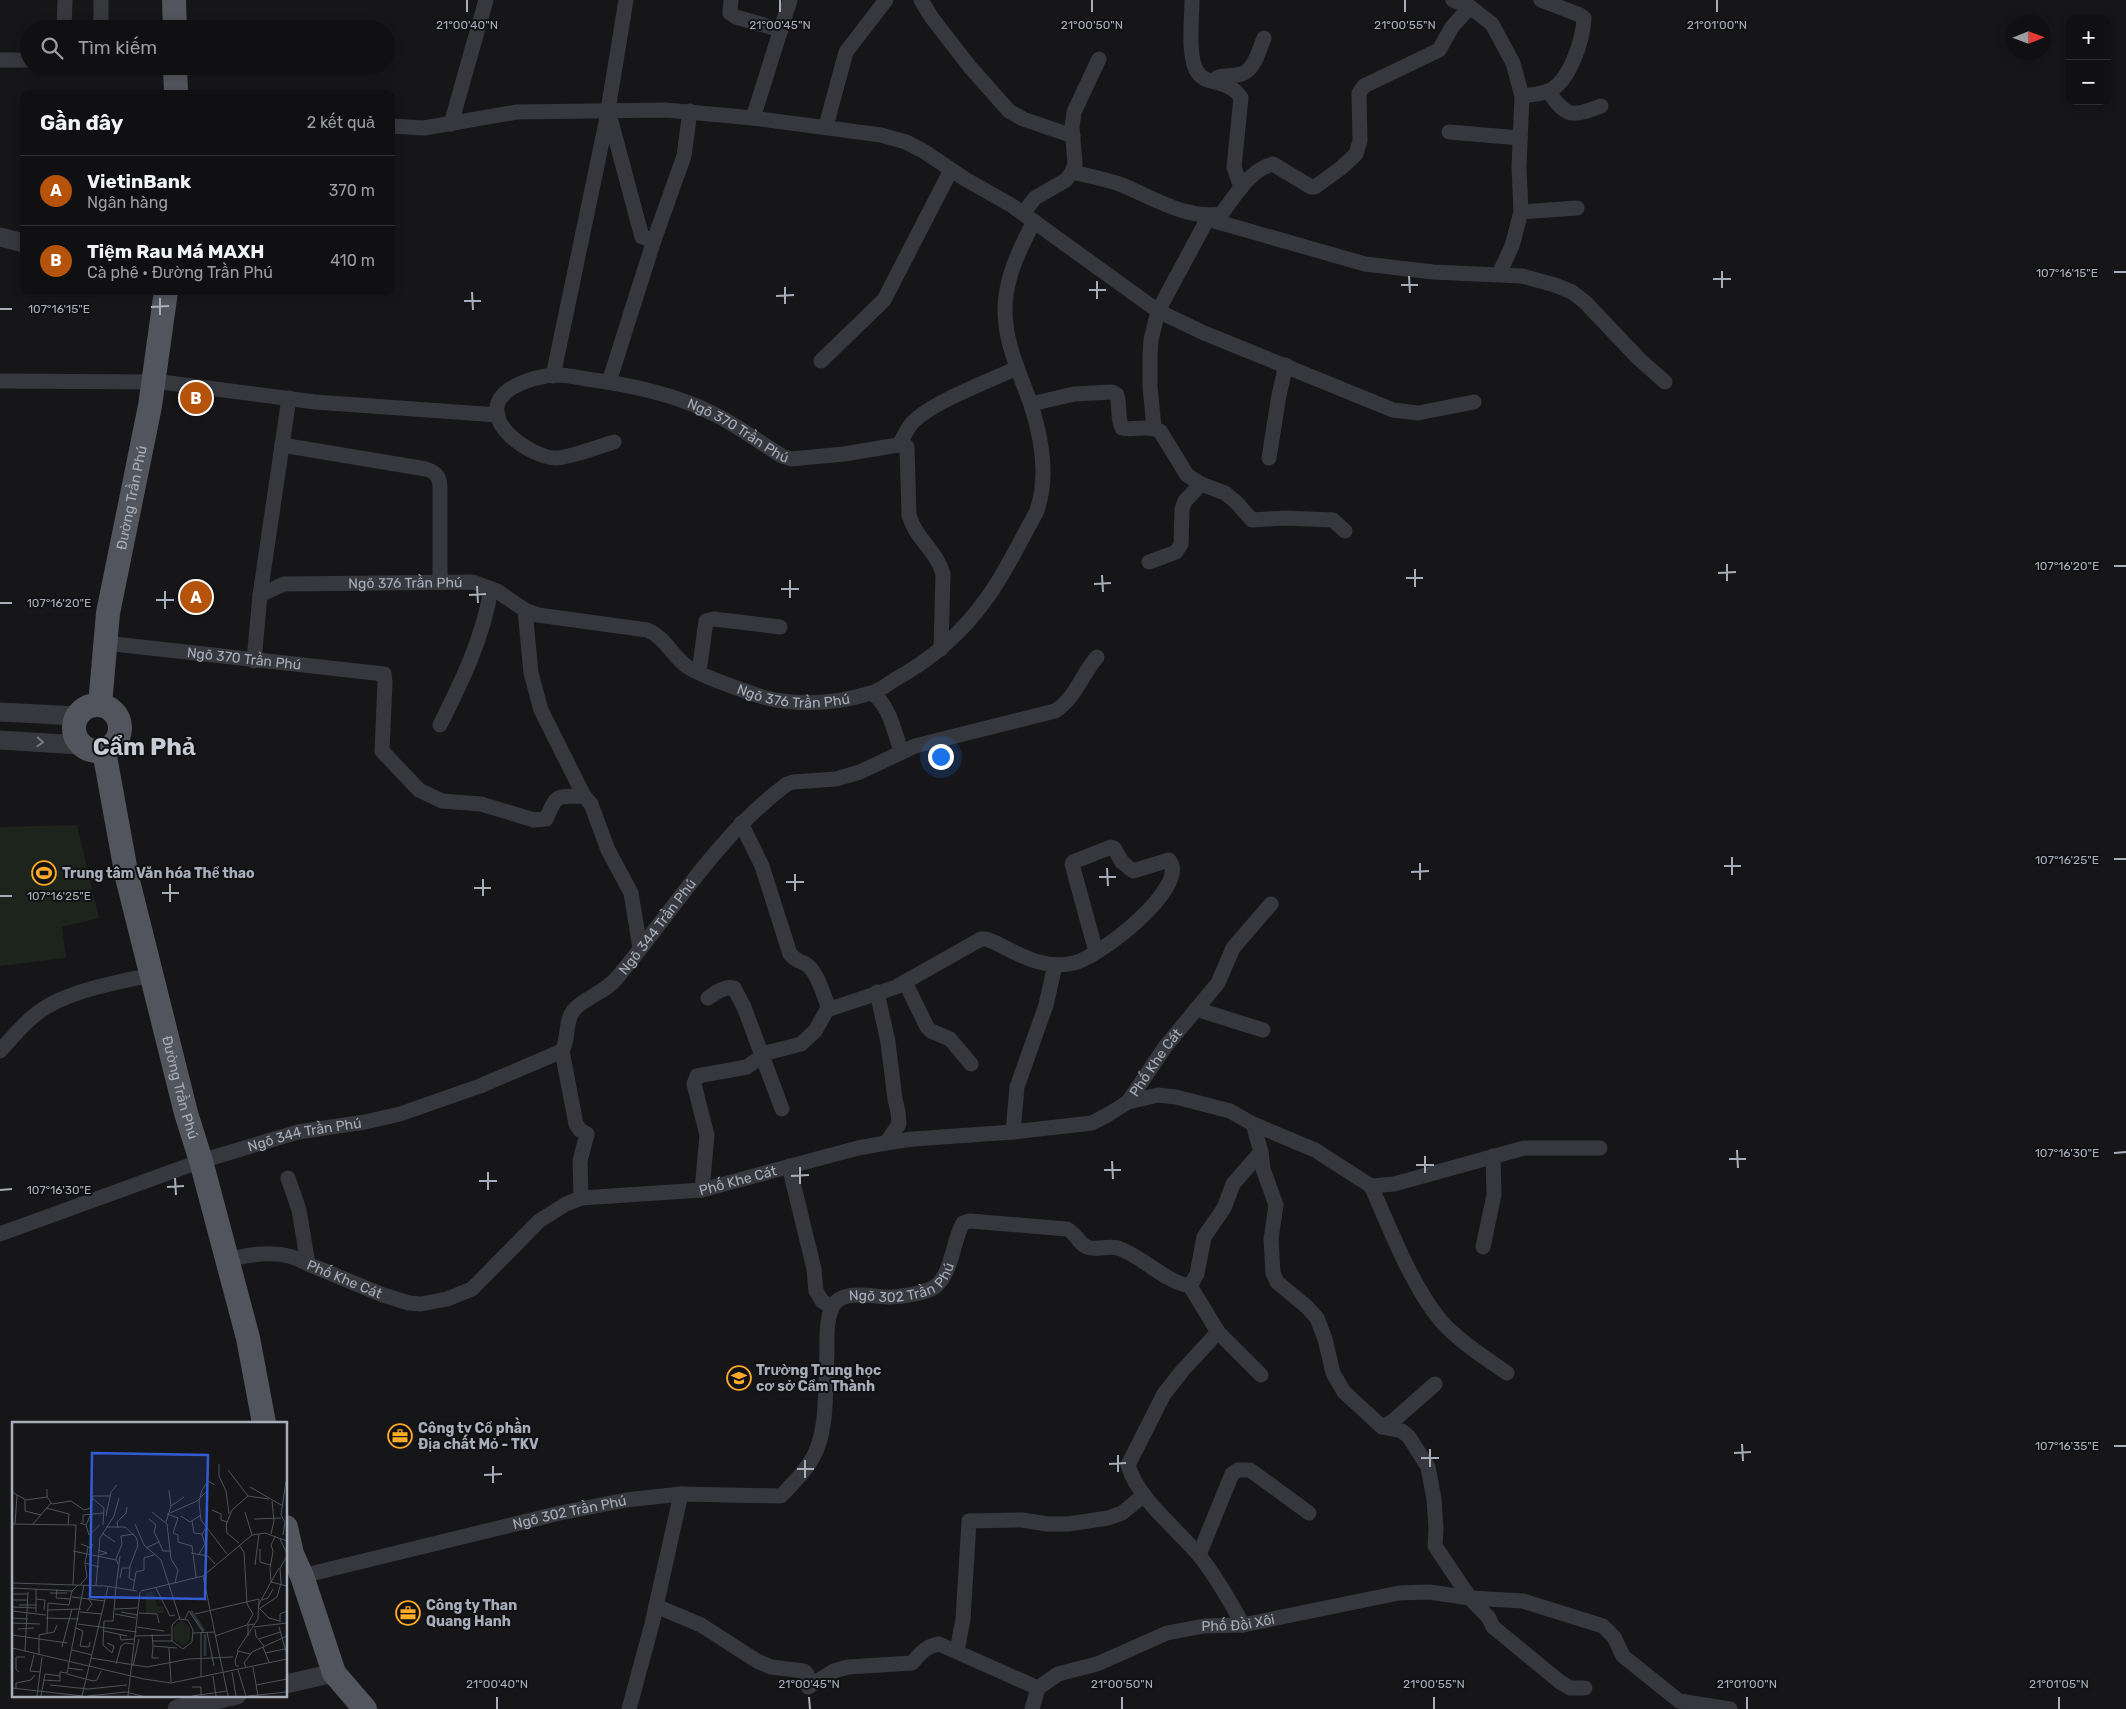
<!DOCTYPE html>
<html lang="vi">
<meta charset="utf-8">
<style>
body{margin:0;font-family:Rubik,sans-serif;background:#19191c;color:#f1f3f6}
.controls{position:absolute;right:15px;top:15px;display:grid;overflow:hidden;border-radius:10px;box-shadow:0 2px 8px #0003}
.controls button{width:45px;height:45px;display:grid;place-items:center;padding:0;border:0;border-bottom:1px solid #303033;background:#101013;color:#f1f3f6;font:25px sans-serif}
.compass{position:absolute;left:2006px;top:15px;width:45px;height:45px;border-radius:50%;background:#101013;box-shadow:0 2px 8px #0003;rotate:89deg}
.you{position:absolute;left:940px;top:756px;width:18px;height:18px;margin:-12px;border:4px solid #fff;border-radius:50%;background:#1a73e8;box-shadow:0 0 0 8px #1a73e833}
.badge{display:grid;place-items:center;width:32px;height:32px;border-radius:50%;background:#b45309;color:#fff;font-size:16px;font-weight:700}
.pin{position:absolute;translate:-50% -50%;border:2px solid #fff;box-shadow:0 1px 5px #0006}
.list{margin:0;padding:0;list-style:none}
h2{display:flex;justify-content:space-between;align-items:center;height:65px;margin:0;padding:0 20px;font-size:21px}
h2 small{font-size:16px;font-weight:400;color:#9c9da0}
.list li{display:grid;grid-template-columns:32px 1fr auto;gap:15px;align-items:center;box-sizing:border-box;height:70px;padding:0 20px;border-top:1px solid #303033}
.list b{display:block;font-size:19px;white-space:nowrap}
.list p{margin:0;font-size:16px;white-space:nowrap;color:#9c9da0}
.list em{font-size:16px;font-style:normal;color:#9c9da0}
.icon{flex:none;width:28px;height:28px;fill:none;stroke:currentColor;stroke-width:2;stroke-linecap:round;stroke-linejoin:round}
.map{position:relative;flex:none;width:2126px;height:1709px;overflow:hidden}
.search{position:absolute;background:#101013;box-shadow:0 2px 8px #0003;left:20px;top:20px;width:375px;height:55px;display:flex;align-items:center;gap:12px;box-sizing:border-box;padding:0 18px;border-radius:28px;color:#9c9da0;font-size:19px}
.panel{position:absolute;background:#101013;box-shadow:0 2px 8px #0003;left:20px;top:90px;width:375px;height:205px;border-radius:10px}
.map>svg:first-child{display:block}
</style>
<div class="map">
<svg width="2126" height="1709" viewBox="0 0 2126 1709">
<rect width="100%" height="100%" fill="#161619"/>
<polygon fill="#1c241c" points="77,825 99,918 62,927 66,958 0,966 0,827"/>
<g fill="none" stroke-linecap="round" stroke-linejoin="round">
<g stroke="#37383e" stroke-width="15">
<polyline points="626,0 608,110 642,237 654,240 658,229 684,156 690,111"/>
<polyline points="731,0 730,13 736,17 781,30"/>
<polyline points="921,0 932,18 970,67 1009,111 1023,119 1073,136"/>
<path d="M1192,0C1192,19 1187,59 1198,73C1203,80 1212,81 1219,83C1229,87 1236,89 1241,98L1234,167L1241,188"/>
<polyline points="1453,0 1470,7 1492,24 1513,63 1522,96 1519,167 1521,212 1512,246 1499,274"/>
<polyline points="64,29 65,0"/>
<polyline points="101,29 101,0"/>
<polyline points="0,60 29,60"/>
<path d="M1213,81C1222,72 1234,78 1244,73C1255,68 1260,48 1264,38"/>
<path d="M1548,91C1567,118 1572,117 1601,106"/>
<path d="M1522,96C1530,95 1541,94 1549,91C1570,81 1583,40 1584,18L1580,15L1541,0"/>
<polyline points="753,118 790,0"/>
<polyline points="451,124 486,0"/>
<polyline points="391,126 424,128 517,112 666,110 753,118 881,135 906,142 925,152 965,179 1011,205 1158,311 1204,333 1393,410 1418,413 1474,402"/>
<polyline points="826,126 846,52 886,0"/>
<polyline points="1449,132 1520,138"/>
<path d="M1072,172C1089,176 1106,179 1122,185C1154,198 1184,219 1221,214C1235,197 1250,169 1273,164L1311,187H1315L1341,168L1356,154L1360,141L1359,93L1364,86L1439,50L1452,27L1470,7"/>
<polyline points="1521,212 1577,208"/>
<polyline points="1023,213 1035,198 1066,180 1072,172 1075,164 1072,127 1074,112 1099,59"/>
<polyline points="1204,218 1365,264 1433,272 1522,276 1555,285 1572,292 1585,302 1639,359 1665,382"/>
<polyline points="821,361 884,300 951,170"/>
<polyline points="553,376 608,113"/>
<polyline points="0,381 153,382"/>
<polyline points="154,381 315,402 498,415"/>
<polyline points="609,382 654,240"/>
<path d="M1031,404L1074,394L1112,392L1117,395C1120,405 1117,418 1122,428C1135,431 1149,424 1160,431L1187,475L1201,484L1225,493L1236,502L1252,520L1285,518L1333,520L1345,531"/>
<polyline points="1154,427 1150,387 1150,356 1151,340 1158,311 1207,220"/>
<path id="s1" d="M614,442C602,446 565,459 555,458C531,457 477,421 504,394C514,384 533,378 546,376C559,373 574,377 587,379C630,385 675,394 714,414C737,425 760,443 782,456L791,459L844,454L904,444L907,447L909,515C915,538 937,551 943,574L941,649"/>
<path d="M900,443C904,436 907,429 912,423C932,402 989,381 1017,368"/>
<path d="M282,445L426,469C438,473 440,478 440,490V582"/>
<polyline points="1269,458 1279,395 1286,365"/>
<polyline points="1149,562 1176,552 1181,544 1182,509 1185,501 1201,484"/>
<polyline points="260,595 289,398"/>
<polyline points="525,610 531,673 541,710 584,796"/>
<path id="s2" d="M105,643L384,674L385,682L382,751L419,790L442,801L481,804L534,820L546,819C558,793 554,797 584,796L591,804L608,850L631,893L640,948"/>
<path id="s3" d="M254,661L260,595L284,584L473,582L497,591L525,610L538,615L647,630C663,636 672,654 685,665C697,675 732,686 748,692C786,707 832,705 871,693C879,691 887,685 894,680C931,660 962,633 987,598C1006,572 1020,541 1036,513C1049,479 1042,439 1031,405C1020,373 1005,344 1005,310C1005,277 1020,249 1034,221"/>
<polyline points="699,672 706,621 714,619 780,627"/>
<path d="M872,693C890,706 894,731 901,751"/>
<path d="M440,725C462,681 483,638 491,589"/>
<path d="M741,823L762,866L790,954C797,962 800,960 807,965C818,973 823,994 828,1006L827,1010L896,987L981,939H986L994,942C1020,955 1044,970 1074,963C1098,958 1191,887 1169,860L1133,871L1122,862L1114,848L1111,847L1073,862L1072,864L1096,952"/>
<polyline points="905,982 927,1027 931,1031 950,1039 971,1064"/>
<polyline points="877,992 888,1042 895,1099 898,1112 899,1124 886,1143"/>
<path d="M708,998C716,992 725,986 734,988L744,1007L782,1109"/>
<polyline points="1196,1009 1263,1030"/>
<path d="M0,1051C11,1039 22,1025 35,1015C63,991 116,983 151,975"/>
<polyline points="562,1051 576,1124 580,1130 587,1134 580,1161 581,1198"/>
<polyline points="1128,1102 1158,1095 1176,1097 1230,1111 1253,1124 1315,1150 1371,1186 1394,1184 1524,1148 1600,1148"/>
<polyline points="1013,1132 1017,1087 1046,1005 1055,965"/>
<polyline points="1261,1152 1263,1169 1276,1205 1271,1239 1273,1273 1277,1282 1307,1307 1317,1318 1325,1339 1333,1373 1344,1392 1382,1427 1402,1431 1409,1437 1428,1467 1434,1499 1436,1528 1435,1546 1470,1598 1489,1618 1493,1627 1498,1631 1560,1682 1570,1688 1585,1688"/>
<polyline points="789,1166 814,1269 816,1291 822,1301 832,1307"/>
<polyline points="288,1178 299,1210 308,1264"/>
<path d="M1371,1186C1390,1228 1411,1285 1441,1321C1460,1342 1484,1357 1507,1373"/>
<polyline points="702,1190 707,1135 694,1084 697,1076 747,1067 766,1053 801,1044 815,1031 827,1010"/>
<path id="s4" d="M0,1234L201,1161L298,1132L365,1122L400,1114L480,1086L562,1051C569,1038 565,1022 573,1011C582,999 604,993 616,979C672,913 716,837 787,784L793,782L836,779L860,772L915,746L1055,711C1075,699 1082,674 1097,657"/>
<polyline points="1483,1247 1494,1195 1493,1156"/>
<path id="s5" d="M228,1260C253,1253 285,1249 308,1264L383,1295L409,1303L421,1304L447,1299L472,1289L539,1221L566,1204L581,1198L702,1190L858,1148L886,1143L913,1139L1013,1132L1092,1123L1109,1114L1128,1102L1165,1047L1218,983L1233,948L1271,904"/>
<polyline points="1190,1286 1218,1332 1261,1375"/>
<path d="M1218,1332L1183,1370L1164,1394L1128,1465C1137,1498 1176,1528 1198,1554C1216,1576 1230,1601 1243,1625"/>
<polyline points="1382,1427 1393,1421 1435,1384"/>
<polyline points="1199,1555 1232,1474 1238,1470 1250,1470 1309,1513"/>
<path id="s6" d="M302,1576L560,1513L626,1500L681,1494L781,1496C793,1483 809,1468 816,1451C828,1424 825,1383 827,1353C827,1339 826,1321 832,1308C841,1287 875,1298 892,1297C904,1296 926,1293 936,1286C952,1273 953,1240 963,1223L970,1221L1067,1229C1076,1233 1078,1243 1087,1247C1096,1251 1108,1245 1118,1248C1144,1257 1163,1281 1190,1286L1197,1274L1204,1237L1224,1208L1233,1184L1261,1152L1253,1124"/>
<path d="M656,1606L701,1625L757,1661L771,1667L804,1671L807,1674L808,1687L834,1671L848,1667L912,1663C921,1653 926,1646 939,1644L1038,1688"/>
<polyline points="957,1651 963,1619 969,1521 1022,1520 1047,1524 1068,1524 1108,1518 1122,1513 1144,1495"/>
<polyline points="629,1709 652,1624 681,1494"/>
<path id="s7" d="M1032,1709L1038,1688L1058,1674L1097,1664L1167,1633L1204,1626L1243,1625L1399,1593L1429,1592L1470,1598L1523,1601L1603,1626L1614,1637L1623,1656L1679,1701L1730,1709"/>
</g>
<g stroke="#37383e" stroke-width="19">
<polyline points="0,237 24,243"/>
<polyline points="0,712 77,716"/>
<polyline points="0,740 80,745"/>
<polyline points="286,1684 334,1673"/>
<polyline points="177,1709 237,1695"/>
</g>
<g stroke="#52555d" stroke-width="24">
<polyline points="174,0 175,29"/>
<polyline points="175,66 176,94"/>
<circle cx="97" cy="728" r="23"/>
<path id="s8" d="M100,705L108,613L150,406L166,291"/>
<path id="s9" d="M104,751L127,877L186,1113L201,1161L248,1338L264,1423"/>
<polyline points="286,1527 292,1554 302,1576 334,1673 365,1709"/>
</g>
</g>
<defs><path id="oneway-chevron" d="M-2-3.5L2.5 0L-2 3.5" fill="none" stroke-width="1.6" stroke-linecap="round" stroke-linejoin="round" transform="scale(1.25)"/></defs>
<use stroke="#757982" href="#oneway-chevron" transform="translate(40 742) rotate(3)"/>
<path fill="none" stroke="#a7aeba" stroke-width="2" d="M467,0V12M780,0V12M1092,0V12M1405,0V12M1717,0V12M1722,271V288M2114,272H2126M1409,276L1410,293M1713,279H1731M1097,281V299M1401,285H1418M785,287V304M1089,290H1106M472,292L473,310M776,296L794,295M160,298V315M464,301H481M151,307L169,306M0,309H12M1727,564V581M2114,566H2126M1415,569V587M1718,573L1736,572M1102,575L1103,592M1406,578H1423M790,580V598M1094,584L1111,583M477,586L478,603M781,589H799M165,591V609M469,595L486,594M156,600H174M0,603H12M1732,857V875M2114,859H2126M1420,863V880M1724,866H1741M1107,868L1108,886M1411,872L1429,871M795,874V891M1099,877H1116M483,879V896M786,882H804M170,884V902M474,888H491M162,893H179M0,896H12M1737,1150L1738,1168M2114,1153L2126,1152M1425,1156V1173M1729,1159H1746M1112,1161L1113,1179M1416,1165H1434M800,1167V1184M1104,1170H1121M488,1172V1190M791,1176L809,1175M175,1178L176,1195M479,1181H497M167,1187L184,1186M0,1190L12,1189M1742,1444L1743,1461M2114,1446H2126M1430,1449V1467M1734,1453L1751,1452M1118,1455V1472M1421,1458H1439M805,1460V1478M1109,1464L1126,1463M493,1466V1483M797,1469H814M484,1475L502,1474M497,1697V1709M809,1697L810,1709M1122,1697V1709M1434,1697V1709M1747,1697V1709M2059,1697V1709"/>
<defs>
<g id="stadium-ring" transform="scale(1.25)"><circle r="9.5" fill="#111114" stroke="#ffab28" stroke-width="1.5"/><path d="M0-5a6.5 5 0 1 0 0 10a6.5 5 0 1 0 0-10ZM-3.5-1.8h7v3.6h-7Z" fill="#ffab28"/></g>
<g id="school-ring" transform="scale(1.25)"><circle r="9.5" fill="#111114" stroke="#ffab28" stroke-width="1.5"/><path d="M0-5L7-2L0 1L-7-2ZM-4 1L0 2.5L4 1V4Q0 6-4 4Z" fill="#ffab28"/></g>
<g id="office-ring" transform="scale(1.25)"><circle r="9.5" fill="#111114" stroke="#ffab28" stroke-width="1.5"/><path d="M-6-3h4V-5.5h4V-3h4V5H-6ZM-1-4.5V-3h2v-1.5ZM-6 0V1H6V0Z" fill="#ffab28"/></g>
</defs>
<g fill-rule="evenodd">
<use href="#stadium-ring" x="44" y="873"/>
<use href="#school-ring" x="739" y="1378"/>
<use href="#office-ring" x="400" y="1436"/>
<use href="#office-ring" x="408" y="1613"/>
</g>
<g text-anchor="middle" dominant-baseline="central" stroke-width="4" stroke-linejoin="round" paint-order="stroke">
<g font-size="14" fill="#a7aeba" stroke="#111114">
<text stroke="none"><textPath href="#s1" startOffset="409">Ngõ 370 Trần Phú</textPath></text>
<text stroke="none"><textPath href="#s8" startOffset="210">Đường Trần Phú</textPath></text>
<text stroke="none"><textPath href="#s3" startOffset="214">Ngõ 376 Trần Phú</textPath></text>
<text stroke="none"><textPath href="#s2" startOffset="140">Ngõ 370 Trần Phú</textPath></text>
<text stroke="none"><textPath href="#s3" startOffset="632">Ngõ 376 Trần Phú</textPath></text>
<text stroke="none"><textPath href="#s4" startOffset="755">Ngõ 344 Trần Phú</textPath></text>
<text stroke="none"><textPath href="#s5" startOffset="1008">Phố Khe Cát</textPath></text>
<text stroke="none"><textPath href="#s9" startOffset="345">Đường Trần Phú</textPath></text>
<text stroke="none"><textPath href="#s4" startOffset="321">Ngõ 344 Trần Phú</textPath></text>
<text stroke="none"><textPath href="#s5" startOffset="558">Phố Khe Cát</textPath></text>
<text stroke="none"><textPath href="#s6" startOffset="770">Ngõ 302 Trần Phú</textPath></text>
<text stroke="none"><textPath href="#s5" startOffset="122">Phố Khe Cát</textPath></text>
<text stroke="none"><textPath href="#s6" startOffset="275">Ngõ 302 Trần Phú</textPath></text>
<text stroke="none"><textPath href="#s7" startOffset="235">Phố Đồi Xôi</textPath></text>
</g>
<g font-size="14" font-weight="bold" fill="#a7aeba" stroke="#111114" text-anchor="start">
<text x="62" y="873">Trung tâm Văn hóa Thể thao</text>
<text x="756" y="1370">Trường Trung học<tspan x="756" dy="16">cơ sở Cẩm Thành</tspan></text>
<text x="418" y="1428">Công ty Cổ phần<tspan x="418" dy="16">Địa chất Mỏ - TKV</tspan></text>
<text x="426" y="1605">Công ty Than<tspan x="426" dy="16">Quang Hanh</tspan></text>
</g>
<g font-size="24" font-weight="bold" fill="#c8cdd5" stroke="#111114">
<text x="144" y="747">Cẩm Phả</text>
</g>
</g>
<g transform="translate(12 1422)">
<rect width="275" height="275" fill="#161619"/>
<path d="M140,169L146,185L151,184L152,191L134,192V171ZM169,198L178,205V217L172,224L162,218V204Z" fill="#1c241c"/>
<path fill="none" stroke="#2b363e" stroke-width="2.5" d="M179,189L192,209M193,212V234"/>
<path fill="none" stroke="#505359" stroke-width="1" d="M207,42V54L214,69L217,92M216,48L236,74L257,77M203,63L196,59L190,68L187,80L189,98L215,132M238,65L271,84M35,67V75L40,82L59,79L72,88L78,86L81,74H98M0,70L14,78L35,75M80,76L92,86L91,103M13,78V89L29,93M159,84L172,75M34,86L57,92L56,102M200,88L209,92V98L215,100M140,90L155,102L159,137L166,148L163,161M233,90L240,113M158,91L185,79L194,70M155,92L166,96L161,111L166,113V120L180,124L184,155M94,94L99,70L105,63M169,94L178,100L189,93M242,97L269,96M180,99L182,111L190,112M154,100L159,84L157,68M68,101L74,103L78,94M71,101V93L92,91M0,102L64,103L61,163M3,102L5,73M21,102L39,81M123,102L132,123L149,138L168,197M74,103L77,113L88,103M94,105H113L124,115L126,123L118,144L117,156L123,159M106,106L105,100L114,91L115,85M90,111L103,120M259,112L262,99L260,79M271,113L273,100L269,93L274,59M268,117L275,132M147,120L151,129H159M227,121L215,111L214,103L220,88L236,74M69,122L79,126L81,122M134,126L147,120L142,110L144,103L137,97M248,127V140L258,143M86,128L95,131L88,133M61,129L104,138M179,131L196,134L203,142M187,132L193,122L190,113L193,107M73,141L76,125M106,142L104,137L110,122L109,114L122,112M243,143L247,112M267,146L259,160L275,164M191,154L216,274M108,156L110,146H117M0,161L94,164L125,169M68,163L75,155L73,141L87,145M84,163L88,116L102,94L107,76M104,165L108,134M0,166L61,169M144,166L158,194L163,193M24,167V190M45,167L44,176L59,177M121,168L124,150L132,148V136L142,133M129,169L191,154L240,113L253,111L275,119M38,171H55M0,172H16M60,175L93,179M24,177L33,178L32,188M0,178H16M250,178L256,176L261,167M7,183H24M246,184L259,160L258,146L261,129L259,123L263,115M0,185L24,186M103,187L125,186M247,187L265,175L269,161L268,146L275,134M248,187L257,196L268,199M36,188L69,187M0,189L34,193M75,189L80,182L76,176M68,190L90,192M109,190L125,193M127,191L145,192L147,201M103,192L124,196M183,192L247,177M0,196L16,197M34,196L67,197M166,197L176,198L181,208L180,220L171,227L160,219V203ZM173,197L177,189L191,210M268,200V192L275,189M0,201L28,202M66,202L125,210M125,205L152,209M242,205L275,201M267,205L275,233M64,206L71,209L68,224L77,225L78,220M6,207L22,206M243,207L244,214L252,224M92,209L115,214M189,210V255M195,210L202,244M35,211L36,181L57,183L60,169L66,163M181,211L203,210M140,212L141,224L165,226M0,213L55,221M108,213L109,218L122,217M123,214L159,213M203,214L235,203L241,192L235,182L232,130L227,123M236,214V203L243,202M247,217L268,210M140,219H160M95,221L102,224L100,231L91,223L92,199H101L104,165M141,224L140,236H147M50,225L60,187M251,225L257,240M0,226L132,257L159,261L275,237M157,226L159,260M60,228L80,233M13,229L16,170M226,230L223,239L224,244H227M253,231L273,227M27,232V213L42,210L45,203M239,232L225,229L246,197L247,177M22,233L18,249L29,250M79,236L135,245L177,237L221,235M104,242L109,224L113,221L121,222M121,244L127,217M234,245L232,241L240,230L275,214M241,245L246,274M56,246L71,248M226,248L234,274M7,250L4,247V235H13M220,250L224,274M55,252L81,259L85,258L89,249M201,254L204,274M31,258L48,259V250L55,251L72,163M38,263L76,267L115,263M244,263L275,257M180,265H189V273M0,266L71,274M4,267V261L19,258L23,253M25,274L30,235M29,274L33,252L48,254M70,274L96,165M76,274L114,270L130,274M116,274L128,170M180,274L215,269M236,274L275,270"/>
<path fill="#325cd4" fill-opacity="0.15" stroke="#325cd4" stroke-width="2.5" d="M80,31L196,33L193,177L78,175Z"/>
<rect width="275" height="275" fill="none" stroke="#a7aeba" stroke-width="2.5"/>
</g>
<g font-size="12" text-anchor="middle" fill="#a7aeba" stroke="#111114" stroke-width="4" stroke-linejoin="round" paint-order="stroke">
<text x="467" y="29">21°00'40"N</text>
<text x="780" y="29">21°00'45"N</text>
<text x="1092" y="29">21°00'50"N</text>
<text x="1405" y="29">21°00'55"N</text>
<text x="1717" y="29">21°01'00"N</text>
<text x="2067" y="277">107°16'15"E</text>
<text x="59" y="313">107°16'15"E</text>
<text x="2067" y="570">107°16'20"E</text>
<text x="59" y="607">107°16'20"E</text>
<text x="2067" y="864">107°16'25"E</text>
<text x="59" y="900">107°16'25"E</text>
<text x="2067" y="1157">107°16'30"E</text>
<text x="59" y="1194">107°16'30"E</text>
<text x="2067" y="1450">107°16'35"E</text>
<text x="497" y="1688">21°00'40"N</text>
<text x="809" y="1688">21°00'45"N</text>
<text x="1122" y="1688">21°00'50"N</text>
<text x="1434" y="1688">21°00'55"N</text>
<text x="1747" y="1688">21°01'00"N</text>
<text x="2059" y="1688">21°01'05"N</text>
</g>
</svg>
<div class="controls">
<button>+</button>
<button>−</button>
</div>
<svg class="compass" viewBox="-18 -18 36 36"><path d="M0-13l5 13h-10z" fill="#e53935"/><path d="M0 13l5-13h-10z" fill="#9c9da0"/></svg>
<div class="you"></div>
<div class="pin badge" style="left:196px;top:597px">A</div>
<div class="pin badge" style="left:196px;top:398px">B</div>
<div class="search"><svg class="icon" aria-label="search" viewBox="0 0 24 24"><circle cx="10" cy="10" r="6"/><path d="M15 15l6 6"/></svg>Tìm kiếm</div>
<section class="panel">
<h2>Gần đây<small>2 kết quả</small></h2>
<ul class="list">
<li><span class="badge">A</span><div><b>VietinBank</b><p>Ngân hàng</p></div><em>370 m</em></li>
<li><span class="badge">B</span><div><b>Tiệm Rau Má MAXH</b><p>Cà phê · Đường Trần Phú</p></div><em>410 m</em></li>
</ul>
</section>
</div>
